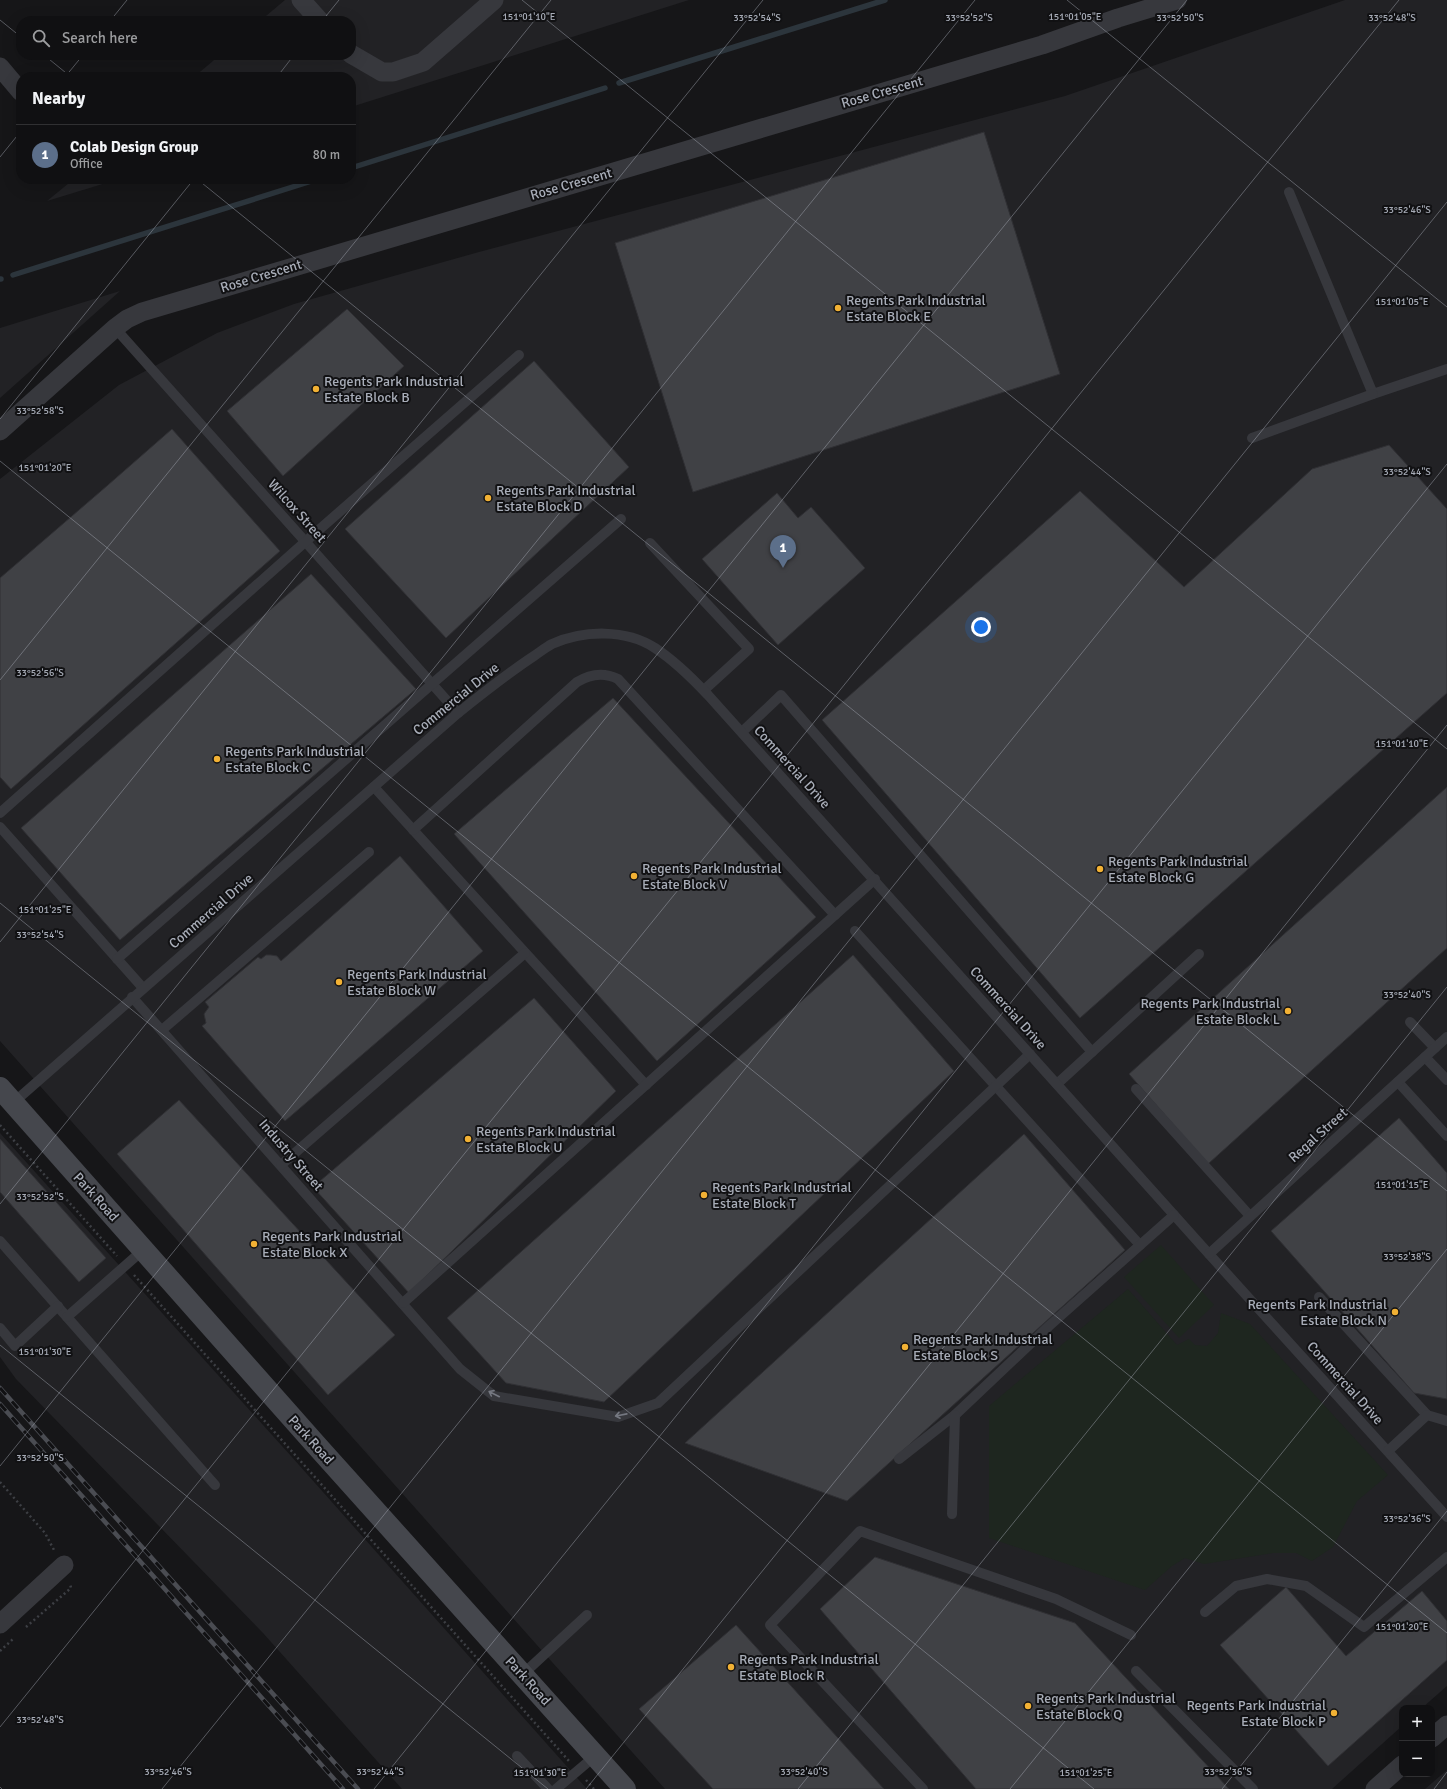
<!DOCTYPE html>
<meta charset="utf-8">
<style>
body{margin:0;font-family:Signika,sans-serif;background:#19191b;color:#f1f3f6}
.controls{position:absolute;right:12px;bottom:12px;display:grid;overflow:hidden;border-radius:8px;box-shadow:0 4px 16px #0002}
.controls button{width:36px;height:36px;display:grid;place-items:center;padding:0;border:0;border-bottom:1px solid #303032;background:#101012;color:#f1f3f6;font:20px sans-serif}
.you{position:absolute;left:981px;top:627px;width:14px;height:14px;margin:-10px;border:3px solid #fff;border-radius:50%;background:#1a73e8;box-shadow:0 0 0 6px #1a73e833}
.badge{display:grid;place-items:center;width:26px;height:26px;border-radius:50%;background:#f2b134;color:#fff;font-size:13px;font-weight:700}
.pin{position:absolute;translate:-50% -33px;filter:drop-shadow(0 1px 2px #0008)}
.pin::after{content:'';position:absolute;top:21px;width:14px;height:12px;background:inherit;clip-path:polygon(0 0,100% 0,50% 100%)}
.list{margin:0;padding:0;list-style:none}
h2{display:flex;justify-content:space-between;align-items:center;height:52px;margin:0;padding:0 16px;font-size:17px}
h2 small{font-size:13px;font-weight:400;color:#9c9d9f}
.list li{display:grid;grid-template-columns:26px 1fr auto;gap:12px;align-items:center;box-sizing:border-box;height:60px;padding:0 16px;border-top:1px solid #303032}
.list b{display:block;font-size:15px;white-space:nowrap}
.list p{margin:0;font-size:13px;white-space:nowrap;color:#9c9d9f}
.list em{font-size:13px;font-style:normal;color:#9c9d9f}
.icon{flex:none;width:22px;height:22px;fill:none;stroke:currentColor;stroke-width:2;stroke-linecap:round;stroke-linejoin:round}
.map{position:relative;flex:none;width:1447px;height:1789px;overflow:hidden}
.search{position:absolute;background:#101012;box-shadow:0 4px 16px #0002;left:16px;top:16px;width:340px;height:44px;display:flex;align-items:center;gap:10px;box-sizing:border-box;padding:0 14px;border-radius:16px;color:#9c9d9f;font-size:15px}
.panel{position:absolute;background:#101012;box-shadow:0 4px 16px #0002;left:16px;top:72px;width:340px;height:112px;border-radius:16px}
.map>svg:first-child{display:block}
</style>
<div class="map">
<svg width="1447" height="1789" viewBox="0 0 1447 1789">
<rect width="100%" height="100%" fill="#161618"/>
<g fill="#222225">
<polygon points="285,0 689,0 351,107 351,77 194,77 220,55 351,55 351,21 260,21"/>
<polygon points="1345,0 1447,0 1447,1686 1422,1708 1402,1708 1402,1726 1332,1789 665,1789 0,1041 0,479 119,385 217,333 294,304 479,252 1065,96"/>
<polygon points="74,179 119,179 47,201"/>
<polygon points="120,291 0,398 0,328"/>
<polygon points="0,1133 291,1456 587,1789 402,1789 263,1633 16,1379 0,1357"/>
<polygon points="1447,1770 1447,1789 1425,1789"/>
</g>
<g fill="#1e261f">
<polygon points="1161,1245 1214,1305 1179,1338 1124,1277"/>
<polygon points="1128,1289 1177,1345 1189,1339 1195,1345 1207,1346 1218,1333 1221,1313 1250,1324 1388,1475 1357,1501 1333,1547 1312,1561 1296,1553 1273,1553 1204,1564 1185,1558 1172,1566 1145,1590 989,1538 989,1406"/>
</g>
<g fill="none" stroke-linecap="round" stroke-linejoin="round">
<g stroke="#2c353c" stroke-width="5.5">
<polyline points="619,83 885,0"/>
<polyline points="351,168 605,88"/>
<polyline points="13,275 318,179"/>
<polyline points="0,279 1,279"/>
</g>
</g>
<g fill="#404145" stroke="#303034">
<polygon points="984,132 1060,374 693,492 615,243"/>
<polygon points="347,309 404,366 283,476 227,411"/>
<polygon points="534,361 629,467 446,638 345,529"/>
<polygon points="172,429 280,551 11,789 0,777 0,578 108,485"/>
<polygon points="1389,445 1447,509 1447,693 1080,1018 822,720 1080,491 1184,587 1312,469"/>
<polygon points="777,493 798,518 811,507 865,568 778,645 702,559"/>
<polygon points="311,574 416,689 120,940 21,828"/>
<polygon points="613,698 816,917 657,1061 454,834"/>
<polygon points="1447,787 1447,948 1208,1164 1129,1074"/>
<polygon points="400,856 483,951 285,1121 202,1026 206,1023 204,1014 209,1007 205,1002 258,957 261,959 266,955 271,955 277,956 281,961"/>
<polygon points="853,955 954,1071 604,1402 506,1383 447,1318"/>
<polygon points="534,998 616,1091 409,1293 313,1187"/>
<polygon points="179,1100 395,1335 328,1395 117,1154"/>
<polygon points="1399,1118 1447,1173 1447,1399 1414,1393 1271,1231"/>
<polygon points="1024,1134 1125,1250 847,1501 685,1443"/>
<polygon points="0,1139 106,1258 79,1282 0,1192"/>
<polygon points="875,1557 1075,1623 1229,1789 976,1789 820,1609"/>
<polygon points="1286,1587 1346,1656 1422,1591 1447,1621 1447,1660 1328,1766 1220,1645"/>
<polygon points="736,1625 884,1789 713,1789 639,1709"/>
</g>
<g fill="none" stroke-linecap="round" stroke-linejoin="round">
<g stroke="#3d3f44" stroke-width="2.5" stroke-dasharray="2 3" stroke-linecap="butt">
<polyline points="0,1125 117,1256"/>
<polyline points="134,1275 569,1761"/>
<polyline points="0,1482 45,1533 54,1550"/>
<polyline points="26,1627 71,1588 70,1584"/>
<polyline points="0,1651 13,1639"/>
<polyline points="586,1780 594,1789"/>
</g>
<g stroke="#37383d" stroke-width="10">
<polyline points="1289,192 1373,394 1447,369"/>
<polyline points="115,328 458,713"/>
<polyline points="1252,438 1373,394"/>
<polyline points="650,543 749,649 704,690"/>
<polyline points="742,732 781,695 1092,1052"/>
<polyline points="374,787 646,1085"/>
<polyline points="0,813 305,542 519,355"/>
<polyline points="0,827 143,988"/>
<path d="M413,830L577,682C590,674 604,672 618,679L835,915"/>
<polyline points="855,931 1140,1245"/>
<polyline points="117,959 621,519"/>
<polyline points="132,997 460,1369 494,1396 618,1417 658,1403 1030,1054"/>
<polyline points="1410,1022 1435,1048"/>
<polyline points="162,1030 369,852"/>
<polyline points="1425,1057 1447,1080"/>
<polyline points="1398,1082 1447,1136"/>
<polyline points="1057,1084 1199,954"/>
<polyline points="1136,1089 1250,1216"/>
<path d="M13,1103L458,713C483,693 508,673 534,656C540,652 546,647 552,644C584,630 626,629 655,648C675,661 692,678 708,695L1209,1254L1447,1517"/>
<polyline points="281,1165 525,953"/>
<polyline points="0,1241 215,1485"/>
<polyline points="1209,1254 1447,1037"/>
<polyline points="1319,1297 1427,1415"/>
<polyline points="403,1303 875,879"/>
<polyline points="67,1317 143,1250"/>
<polyline points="0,1328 15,1346 58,1306"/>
<polyline points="1388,1451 1427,1415 1447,1421"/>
<polyline points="899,1459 955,1415 1049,1326 1174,1215"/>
<polyline points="952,1514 955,1415"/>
<polyline points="1205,1612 1236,1586 1267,1579 1306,1586 1364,1627 1447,1557"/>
<polyline points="1136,1671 1253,1789"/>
<polyline points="522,1675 587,1615"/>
<polyline points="517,1756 548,1789"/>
<polyline points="556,1789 595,1756"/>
<polyline points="923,1789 770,1625 860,1531 1056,1599 1131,1635"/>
</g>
<g stroke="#37383d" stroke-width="19">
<polyline points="301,0 320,21"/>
<polyline points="351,54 382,72 393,72 423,62 494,0"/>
<polyline points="0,67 21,92"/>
<polyline points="0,431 115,328 127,319 142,312 1042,45 1118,18 1177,0"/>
<polyline points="0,1624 64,1565"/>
<polyline points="1432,1738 1447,1725"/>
<polyline points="1375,1789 1402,1765"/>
</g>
<polyline stroke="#45474d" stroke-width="22" points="0,1088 317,1446 625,1789"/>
<g stroke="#4a4c52" stroke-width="4.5">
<g id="rail">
<polyline points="0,1388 358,1789"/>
<polyline points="0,1404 343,1789"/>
</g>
</g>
<use href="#rail" stroke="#111113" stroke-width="3" stroke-dasharray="9" stroke-linecap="butt"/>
</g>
<defs><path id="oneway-shaft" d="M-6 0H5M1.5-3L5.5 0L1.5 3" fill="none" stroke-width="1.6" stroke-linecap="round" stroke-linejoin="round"/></defs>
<g stroke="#757881">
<use href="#oneway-shaft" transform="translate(494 1394) rotate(-153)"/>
<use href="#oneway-shaft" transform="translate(621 1415) rotate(169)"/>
</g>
<path fill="none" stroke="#a8adb8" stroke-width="1" stroke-opacity="0.45" d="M522,0L1447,749M1067,0L1447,307M0,20L21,37M110,21L127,0M322,21L339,0M44,55L71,77M65,77L83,55M277,77L294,55M0,157L21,131M197,179L1447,1191M0,419L194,179M0,461L1447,1633M0,680L551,0M0,903L1094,1789M0,942L763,0M0,1204L975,0M0,1345L548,1789M0,1466L1187,0M0,1727L1399,0M0,1787L2,1789M162,1789L1447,202M374,1789L1447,464M586,1789L1447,725M798,1789L1447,987M1010,1789L1447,1249M1222,1789L1447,1511M1434,1789L1447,1772"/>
<g fill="#f2b134" stroke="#111113" stroke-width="1.5">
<circle cx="838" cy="308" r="4"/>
<circle cx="316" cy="389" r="4"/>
<circle cx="488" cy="498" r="4"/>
<circle cx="217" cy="759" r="4"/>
<circle cx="1100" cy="869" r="4"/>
<circle cx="634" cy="876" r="4"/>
<circle cx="339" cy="982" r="4"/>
<circle cx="1288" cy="1011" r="4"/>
<circle cx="468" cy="1139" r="4"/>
<circle cx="704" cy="1195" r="4"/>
<circle cx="254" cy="1244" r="4"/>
<circle cx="1395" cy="1312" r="4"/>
<circle cx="905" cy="1347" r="4"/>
<circle cx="731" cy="1667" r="4"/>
<circle cx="1028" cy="1706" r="4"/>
<circle cx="1334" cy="1713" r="4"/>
</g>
<g text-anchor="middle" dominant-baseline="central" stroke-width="4" stroke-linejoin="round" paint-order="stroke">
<g font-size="14" fill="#a8adb8" stroke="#111113">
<text transform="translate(882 92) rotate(-16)">Rose Crescent</text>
<text transform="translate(571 184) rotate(-16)">Rose Crescent</text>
<text transform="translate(261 276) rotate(-17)">Rose Crescent</text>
<text transform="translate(297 511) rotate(48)">Wilcox Street</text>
<text transform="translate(456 699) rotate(-39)">Commercial Drive</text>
<text transform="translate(792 767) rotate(48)">Commercial Drive</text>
<text transform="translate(211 911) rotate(-41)">Commercial Drive</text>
<text transform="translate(1008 1008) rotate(48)">Commercial Drive</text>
<text transform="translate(1318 1135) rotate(-42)">Regal Street</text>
<text transform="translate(291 1155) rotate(49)">Industry Street</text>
<text transform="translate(96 1197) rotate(48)">Park Road</text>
<text transform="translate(1345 1383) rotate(48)">Commercial Drive</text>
<text transform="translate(311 1440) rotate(48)">Park Road</text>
<text transform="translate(528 1681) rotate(48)">Park Road</text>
</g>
<g font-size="14" fill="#a8adb8" stroke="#111113" text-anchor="start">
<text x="846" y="300">Regents Park Industrial<tspan x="846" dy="16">Estate Block E</tspan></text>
<text x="324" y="381">Regents Park Industrial<tspan x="324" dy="16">Estate Block B</tspan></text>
<text x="496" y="490">Regents Park Industrial<tspan x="496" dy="16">Estate Block D</tspan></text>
<text x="225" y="751">Regents Park Industrial<tspan x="225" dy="16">Estate Block C</tspan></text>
<text x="1108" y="861">Regents Park Industrial<tspan x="1108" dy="16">Estate Block G</tspan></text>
<text x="642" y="868">Regents Park Industrial<tspan x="642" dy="16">Estate Block V</tspan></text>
<text x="347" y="974">Regents Park Industrial<tspan x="347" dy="16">Estate Block W</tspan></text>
<text x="1280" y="1003" text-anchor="end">Regents Park Industrial<tspan x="1280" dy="16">Estate Block L</tspan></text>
<text x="476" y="1131">Regents Park Industrial<tspan x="476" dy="16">Estate Block U</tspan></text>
<text x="712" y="1187">Regents Park Industrial<tspan x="712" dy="16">Estate Block T</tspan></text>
<text x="262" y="1236">Regents Park Industrial<tspan x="262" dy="16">Estate Block X</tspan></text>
<text x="1387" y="1304" text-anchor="end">Regents Park Industrial<tspan x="1387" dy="16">Estate Block N</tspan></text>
<text x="913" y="1339">Regents Park Industrial<tspan x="913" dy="16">Estate Block S</tspan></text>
<text x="739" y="1659">Regents Park Industrial<tspan x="739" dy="16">Estate Block R</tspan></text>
<text x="1036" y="1698">Regents Park Industrial<tspan x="1036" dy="16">Estate Block Q</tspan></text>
<text x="1326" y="1705" text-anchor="end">Regents Park Industrial<tspan x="1326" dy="16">Estate Block P</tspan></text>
</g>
</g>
<g font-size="10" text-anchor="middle" fill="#a8adb8" stroke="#111113" stroke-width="4" stroke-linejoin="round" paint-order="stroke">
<text x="529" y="20">151°01'10"E</text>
<text x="1075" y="20">151°01'05"E</text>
<text x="757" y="21">33°52'54"S</text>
<text x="969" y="21">33°52'52"S</text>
<text x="1180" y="21">33°52'50"S</text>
<text x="1392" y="21">33°52'48"S</text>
<text x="1407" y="213">33°52'46"S</text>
<text x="1402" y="305">151°01'05"E</text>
<text x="40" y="414">33°52'58"S</text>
<text x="45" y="471">151°01'20"E</text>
<text x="1407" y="475">33°52'44"S</text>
<text x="40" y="676">33°52'56"S</text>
<text x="1402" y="747">151°01'10"E</text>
<text x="45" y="913">151°01'25"E</text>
<text x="40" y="938">33°52'54"S</text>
<text x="1407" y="998">33°52'40"S</text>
<text x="1402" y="1188">151°01'15"E</text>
<text x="40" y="1200">33°52'52"S</text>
<text x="1407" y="1260">33°52'38"S</text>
<text x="45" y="1355">151°01'30"E</text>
<text x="40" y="1461">33°52'50"S</text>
<text x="1407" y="1522">33°52'36"S</text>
<text x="1402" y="1630">151°01'20"E</text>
<text x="40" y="1723">33°52'48"S</text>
<text x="168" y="1775">33°52'46"S</text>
<text x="380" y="1775">33°52'44"S</text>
<text x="804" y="1775">33°52'40"S</text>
<text x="1228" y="1775">33°52'36"S</text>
<text x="540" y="1776">151°01'30"E</text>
<text x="1086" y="1776">151°01'25"E</text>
</g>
</svg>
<div class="controls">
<button>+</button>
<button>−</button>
</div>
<div class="you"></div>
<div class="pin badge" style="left:783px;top:568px;background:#5c6f8a">1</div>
<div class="search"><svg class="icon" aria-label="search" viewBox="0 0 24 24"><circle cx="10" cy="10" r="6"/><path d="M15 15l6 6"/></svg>Search here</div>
<section class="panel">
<h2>Nearby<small></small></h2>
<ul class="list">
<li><span class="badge" style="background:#5c6f8a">1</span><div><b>Colab Design Group</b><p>Office</p></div><em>80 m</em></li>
</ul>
</section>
</div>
